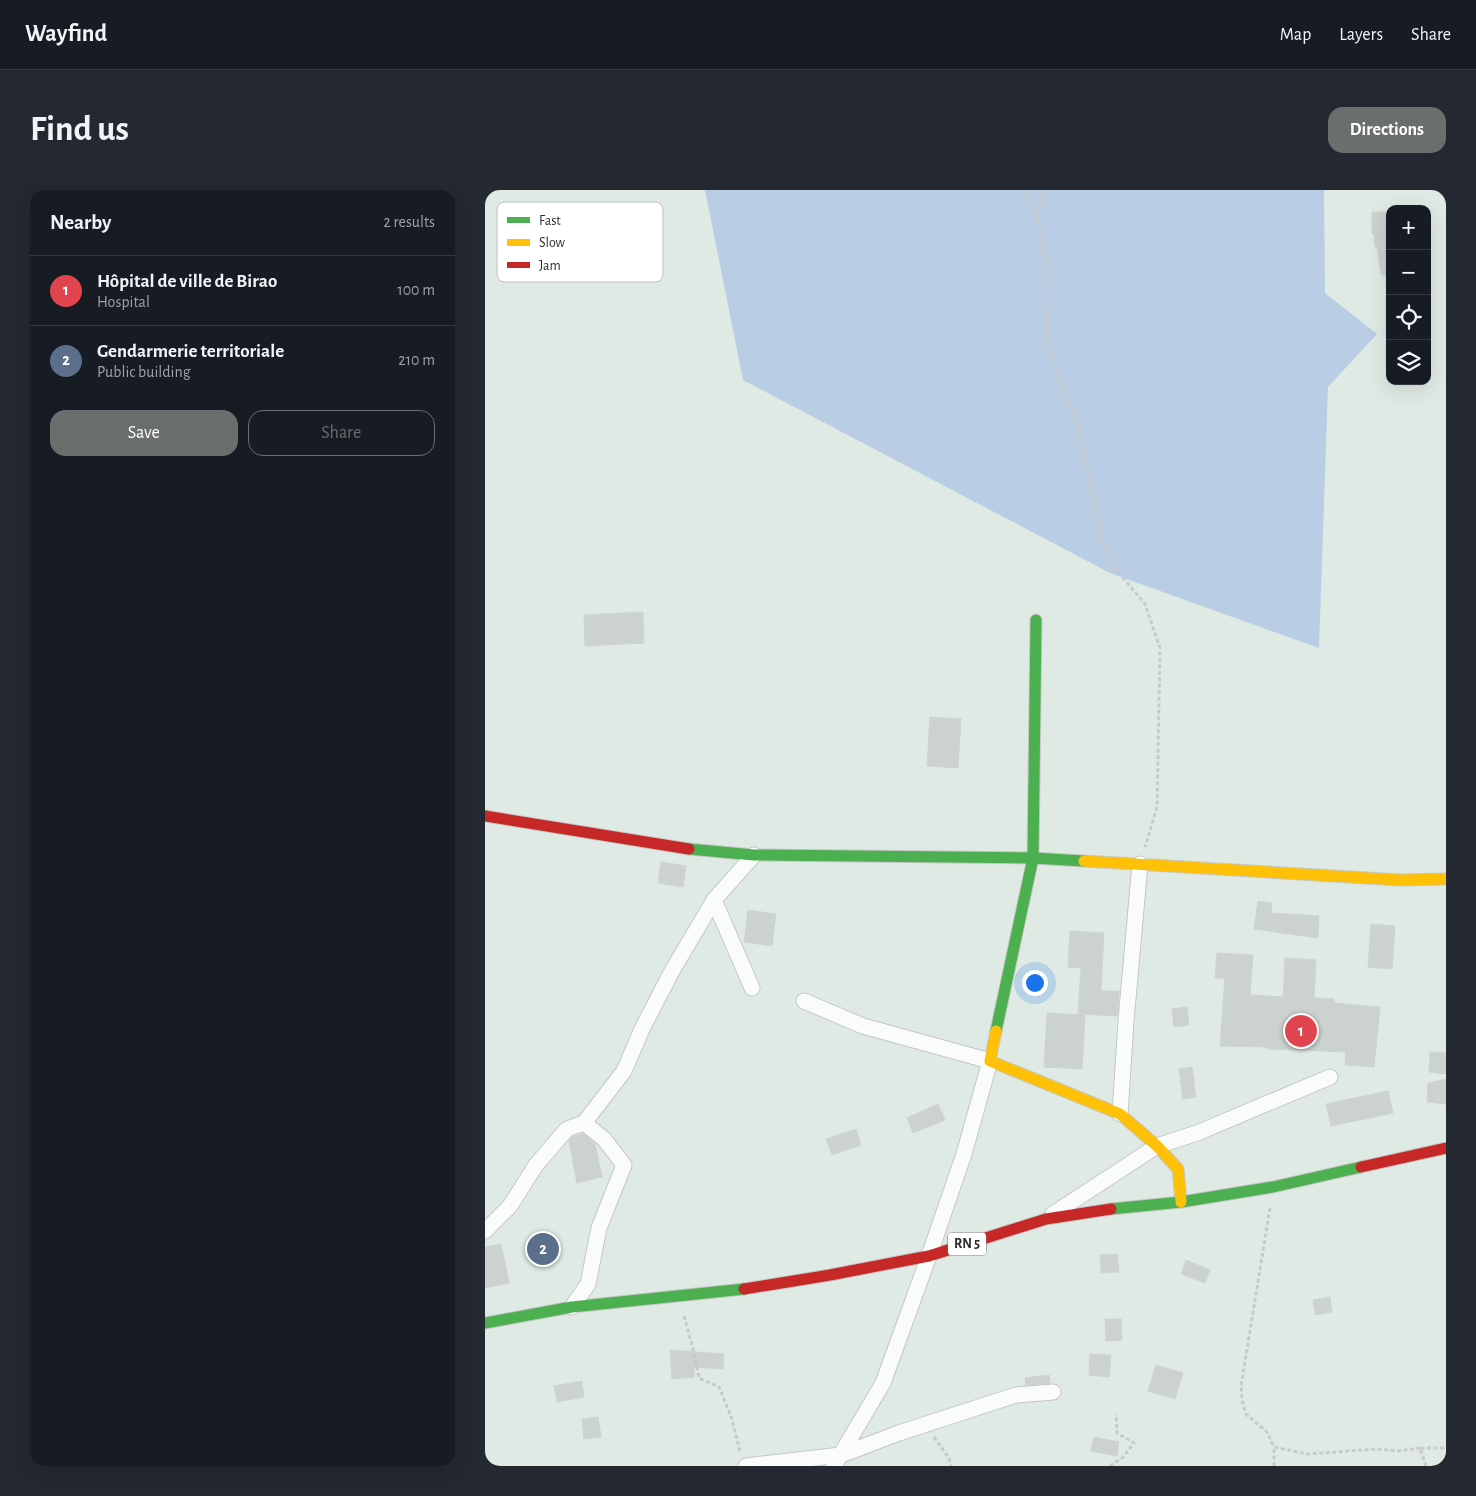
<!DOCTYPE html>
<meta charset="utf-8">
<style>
body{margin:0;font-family:"Alegreya Sans",sans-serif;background:#242831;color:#f1f3f6}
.controls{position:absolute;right:15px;top:15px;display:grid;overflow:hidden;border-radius:10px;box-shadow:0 5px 20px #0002}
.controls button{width:45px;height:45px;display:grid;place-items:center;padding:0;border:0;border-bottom:1px solid #363941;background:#171b24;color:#f1f3f6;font:25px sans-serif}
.you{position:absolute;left:549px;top:792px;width:18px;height:18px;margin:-12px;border:4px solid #fff;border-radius:50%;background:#1a73e8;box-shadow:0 0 0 8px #1a73e833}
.badge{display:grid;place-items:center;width:32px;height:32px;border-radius:50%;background:#6a6e6c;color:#fff;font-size:16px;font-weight:700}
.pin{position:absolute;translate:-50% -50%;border:2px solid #fff;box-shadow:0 1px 5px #0006}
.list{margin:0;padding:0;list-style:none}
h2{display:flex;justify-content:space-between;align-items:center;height:65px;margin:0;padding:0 20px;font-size:21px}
h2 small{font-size:16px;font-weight:400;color:#9ea1a6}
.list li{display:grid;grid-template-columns:32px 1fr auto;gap:15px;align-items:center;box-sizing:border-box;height:70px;padding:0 20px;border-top:1px solid #363941}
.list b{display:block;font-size:19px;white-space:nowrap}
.list p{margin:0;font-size:16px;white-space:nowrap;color:#9ea1a6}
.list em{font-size:16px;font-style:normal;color:#9ea1a6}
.actions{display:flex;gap:10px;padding:15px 20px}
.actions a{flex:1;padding:11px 0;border:1px solid #6a6e6c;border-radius:15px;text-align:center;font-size:18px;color:#6a6e6c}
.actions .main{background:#6a6e6c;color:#fff}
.icon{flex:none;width:28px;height:28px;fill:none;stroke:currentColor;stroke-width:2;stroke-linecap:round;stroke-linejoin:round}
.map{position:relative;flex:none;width:961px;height:1276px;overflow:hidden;border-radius:15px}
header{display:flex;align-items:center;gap:30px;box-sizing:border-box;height:70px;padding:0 25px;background:#171b24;border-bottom:1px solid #363941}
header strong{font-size:24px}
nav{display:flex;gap:28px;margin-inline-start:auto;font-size:18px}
.intro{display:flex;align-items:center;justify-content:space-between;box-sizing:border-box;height:120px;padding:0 30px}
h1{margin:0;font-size:35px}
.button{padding:12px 22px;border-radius:15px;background:#6a6e6c;color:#fff;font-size:18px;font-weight:700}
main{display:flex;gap:30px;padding:0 30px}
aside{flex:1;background:#171b24;border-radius:15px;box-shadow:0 5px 20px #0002}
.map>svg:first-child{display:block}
</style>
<header>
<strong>Wayfind</strong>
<nav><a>Map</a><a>Layers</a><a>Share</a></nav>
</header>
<div class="intro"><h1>Find us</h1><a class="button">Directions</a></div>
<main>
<aside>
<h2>Nearby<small>2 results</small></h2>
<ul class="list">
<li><span class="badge" style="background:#e0444e">1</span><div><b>Hôpital de ville de Birao</b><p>Hospital</p></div><em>100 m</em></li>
<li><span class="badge" style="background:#5c6f8a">2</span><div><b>Gendarmerie territoriale</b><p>Public building</p></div><em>210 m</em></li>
</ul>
<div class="actions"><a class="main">Save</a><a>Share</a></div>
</aside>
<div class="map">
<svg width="961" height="1276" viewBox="0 0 961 1276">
<rect width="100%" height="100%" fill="#e0eae5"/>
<polygon fill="#b9cde4" points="220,0 839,0 840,103 892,144 843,197 834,458 625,383 258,190"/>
<g fill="#ccd2cf" stroke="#cdd4d1">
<polygon points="887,22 902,22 902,35 905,34 905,85 896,85 892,57 890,57 889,44 887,44"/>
<polygon points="158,422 159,453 100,456 99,425"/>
<polygon points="445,527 476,529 473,578 442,576"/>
<polygon points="176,672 201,676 198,697 173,693"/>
<polygon points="773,711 787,713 786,723 834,726 833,748 769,739"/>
<polygon points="263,720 291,724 287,756 259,752"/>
<polygon points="886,734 910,736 907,779 883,777"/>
<polygon points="585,741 619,743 616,801 634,801 632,826 593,824 596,778 583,777"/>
<polygon points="732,763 768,765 765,805 798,807 800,768 831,770 829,808 849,809 849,813 895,817 889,877 860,875 861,862 782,859 782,857 735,856 740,788 730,788"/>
<polygon points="702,817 704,835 689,837 687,819"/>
<polygon points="562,823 600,825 597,879 559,877"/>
<polygon points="945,862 961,863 961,884 944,882"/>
<polygon points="707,877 711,907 698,909 694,879"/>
<polygon points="961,889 961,914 942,912 943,893"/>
<polygon points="903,901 908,923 846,936 841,914"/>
<polygon points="453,914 460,930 428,943 422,928"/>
<polygon points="371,939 376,955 347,965 341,949"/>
<polygon points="98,944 110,954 117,987 92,993 84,951 87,947"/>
<polygon points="16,1054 24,1093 0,1098 0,1057"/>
<polygon points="632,1064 634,1082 616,1083 615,1065"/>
<polygon points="701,1070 725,1080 720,1093 696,1084"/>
<polygon points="845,1107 847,1122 830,1125 828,1110"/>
<polygon points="620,1129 636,1129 637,1150 621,1151"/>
<polygon points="185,1160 239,1164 238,1179 209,1177 209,1187 187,1189"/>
<polygon points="605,1164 626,1165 624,1187 604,1185"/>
<polygon points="671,1175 698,1183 690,1209 663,1201"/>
<polygon points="564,1185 565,1193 541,1195 540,1188"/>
<polygon points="97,1191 99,1207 72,1212 69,1196"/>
<polygon points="113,1227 116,1247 99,1249 97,1229"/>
<polygon points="609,1247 634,1252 632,1266 606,1261"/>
</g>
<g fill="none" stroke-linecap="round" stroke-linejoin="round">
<g stroke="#c6c7c5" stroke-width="17">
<g id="street">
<polyline points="267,798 229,710 269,665"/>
<polyline points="319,811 378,836 505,871 479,964 444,1066 398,1193 349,1276"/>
<polyline points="635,924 641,831 655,674"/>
<polyline points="99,933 139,881 158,837 187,781 229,710"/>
<polyline points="568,1024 672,956 712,943 845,887"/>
<polyline points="0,1041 25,1016 51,975 82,939 99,933 119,949 139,975 114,1038 103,1094 87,1117"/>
<polyline points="261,1276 356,1265 414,1243 531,1205 568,1202"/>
</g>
</g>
<g stroke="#c6c7c5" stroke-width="13">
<g id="fast">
<polyline points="204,659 269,665 548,668 599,671"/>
<polyline points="511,841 548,668 551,430"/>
<polyline points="626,1019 696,1012 788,997 876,977"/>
<polyline points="0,1133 87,1117 259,1099"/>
</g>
</g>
<g stroke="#c6c7c5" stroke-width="13">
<g id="slow">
<polyline points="599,671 915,690 961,689"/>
<polyline points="511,841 505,871 635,924 672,956 693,979 696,1012"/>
</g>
</g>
<g stroke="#c6c7c5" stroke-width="13">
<g id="jam">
<polyline points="0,626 204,659"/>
<polyline points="876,977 961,958"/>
<polyline points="259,1099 345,1085 444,1066 561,1029 626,1019"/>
</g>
</g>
<g stroke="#c8cac9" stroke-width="3" stroke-dasharray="4 2.5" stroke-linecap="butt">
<polyline points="540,0 552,26"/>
<polyline points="558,0 552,26 564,90 562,151 579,203 593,235 618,355 630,378 660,414 675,458 672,617 660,657"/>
<polyline points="785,1018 756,1196 757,1210 761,1224 782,1242 789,1257"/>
<polyline points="199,1126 209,1163 214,1188 234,1197 246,1226 255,1261"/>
<polyline points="449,1247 464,1268 466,1276"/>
<polyline points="625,1276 637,1268 649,1253 632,1243 631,1224"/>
<polyline points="789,1276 789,1257 822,1264 892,1259 913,1261 935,1258"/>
<polyline points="941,1276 935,1258 961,1258"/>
</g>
<use href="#street" stroke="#fafcfb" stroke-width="15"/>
<use href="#fast" stroke="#4caf50" stroke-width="11"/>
<use href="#slow" stroke="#ffc107" stroke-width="11"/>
<use href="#jam" stroke="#c62828" stroke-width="11"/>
</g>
<g text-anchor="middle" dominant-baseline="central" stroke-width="4.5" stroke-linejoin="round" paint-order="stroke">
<rect fill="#fff" stroke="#6b6b6b" stroke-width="1" x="463" y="1042.5" width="38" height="23" rx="4"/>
<g font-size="14" font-weight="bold" fill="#2b2b2b">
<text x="482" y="1054">RN 5</text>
</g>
</g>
<rect x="12" y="12" width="166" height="80" rx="8" fill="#fff" stroke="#bfbfbf" stroke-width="1"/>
<rect x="22" y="27" width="23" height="6" fill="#4caf50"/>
<rect x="22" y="49" width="23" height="7" fill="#ffc107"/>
<rect x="22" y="72" width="23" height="6" fill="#c62828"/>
<g font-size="14" fill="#2b2b2b">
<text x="54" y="35">Fast</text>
<text x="54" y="57">Slow</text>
<text x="54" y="80">Jam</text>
</g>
</svg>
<div class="controls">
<button>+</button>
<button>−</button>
<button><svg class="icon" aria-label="locate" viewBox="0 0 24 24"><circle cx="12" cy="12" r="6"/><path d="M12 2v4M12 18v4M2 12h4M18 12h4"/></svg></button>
<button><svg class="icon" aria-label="layers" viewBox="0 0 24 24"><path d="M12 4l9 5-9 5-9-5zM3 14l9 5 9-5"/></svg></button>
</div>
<div class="you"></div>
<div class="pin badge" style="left:816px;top:841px;background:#e0444e">1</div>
<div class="pin badge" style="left:58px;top:1059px;background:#5c6f8a">2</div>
</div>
</main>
